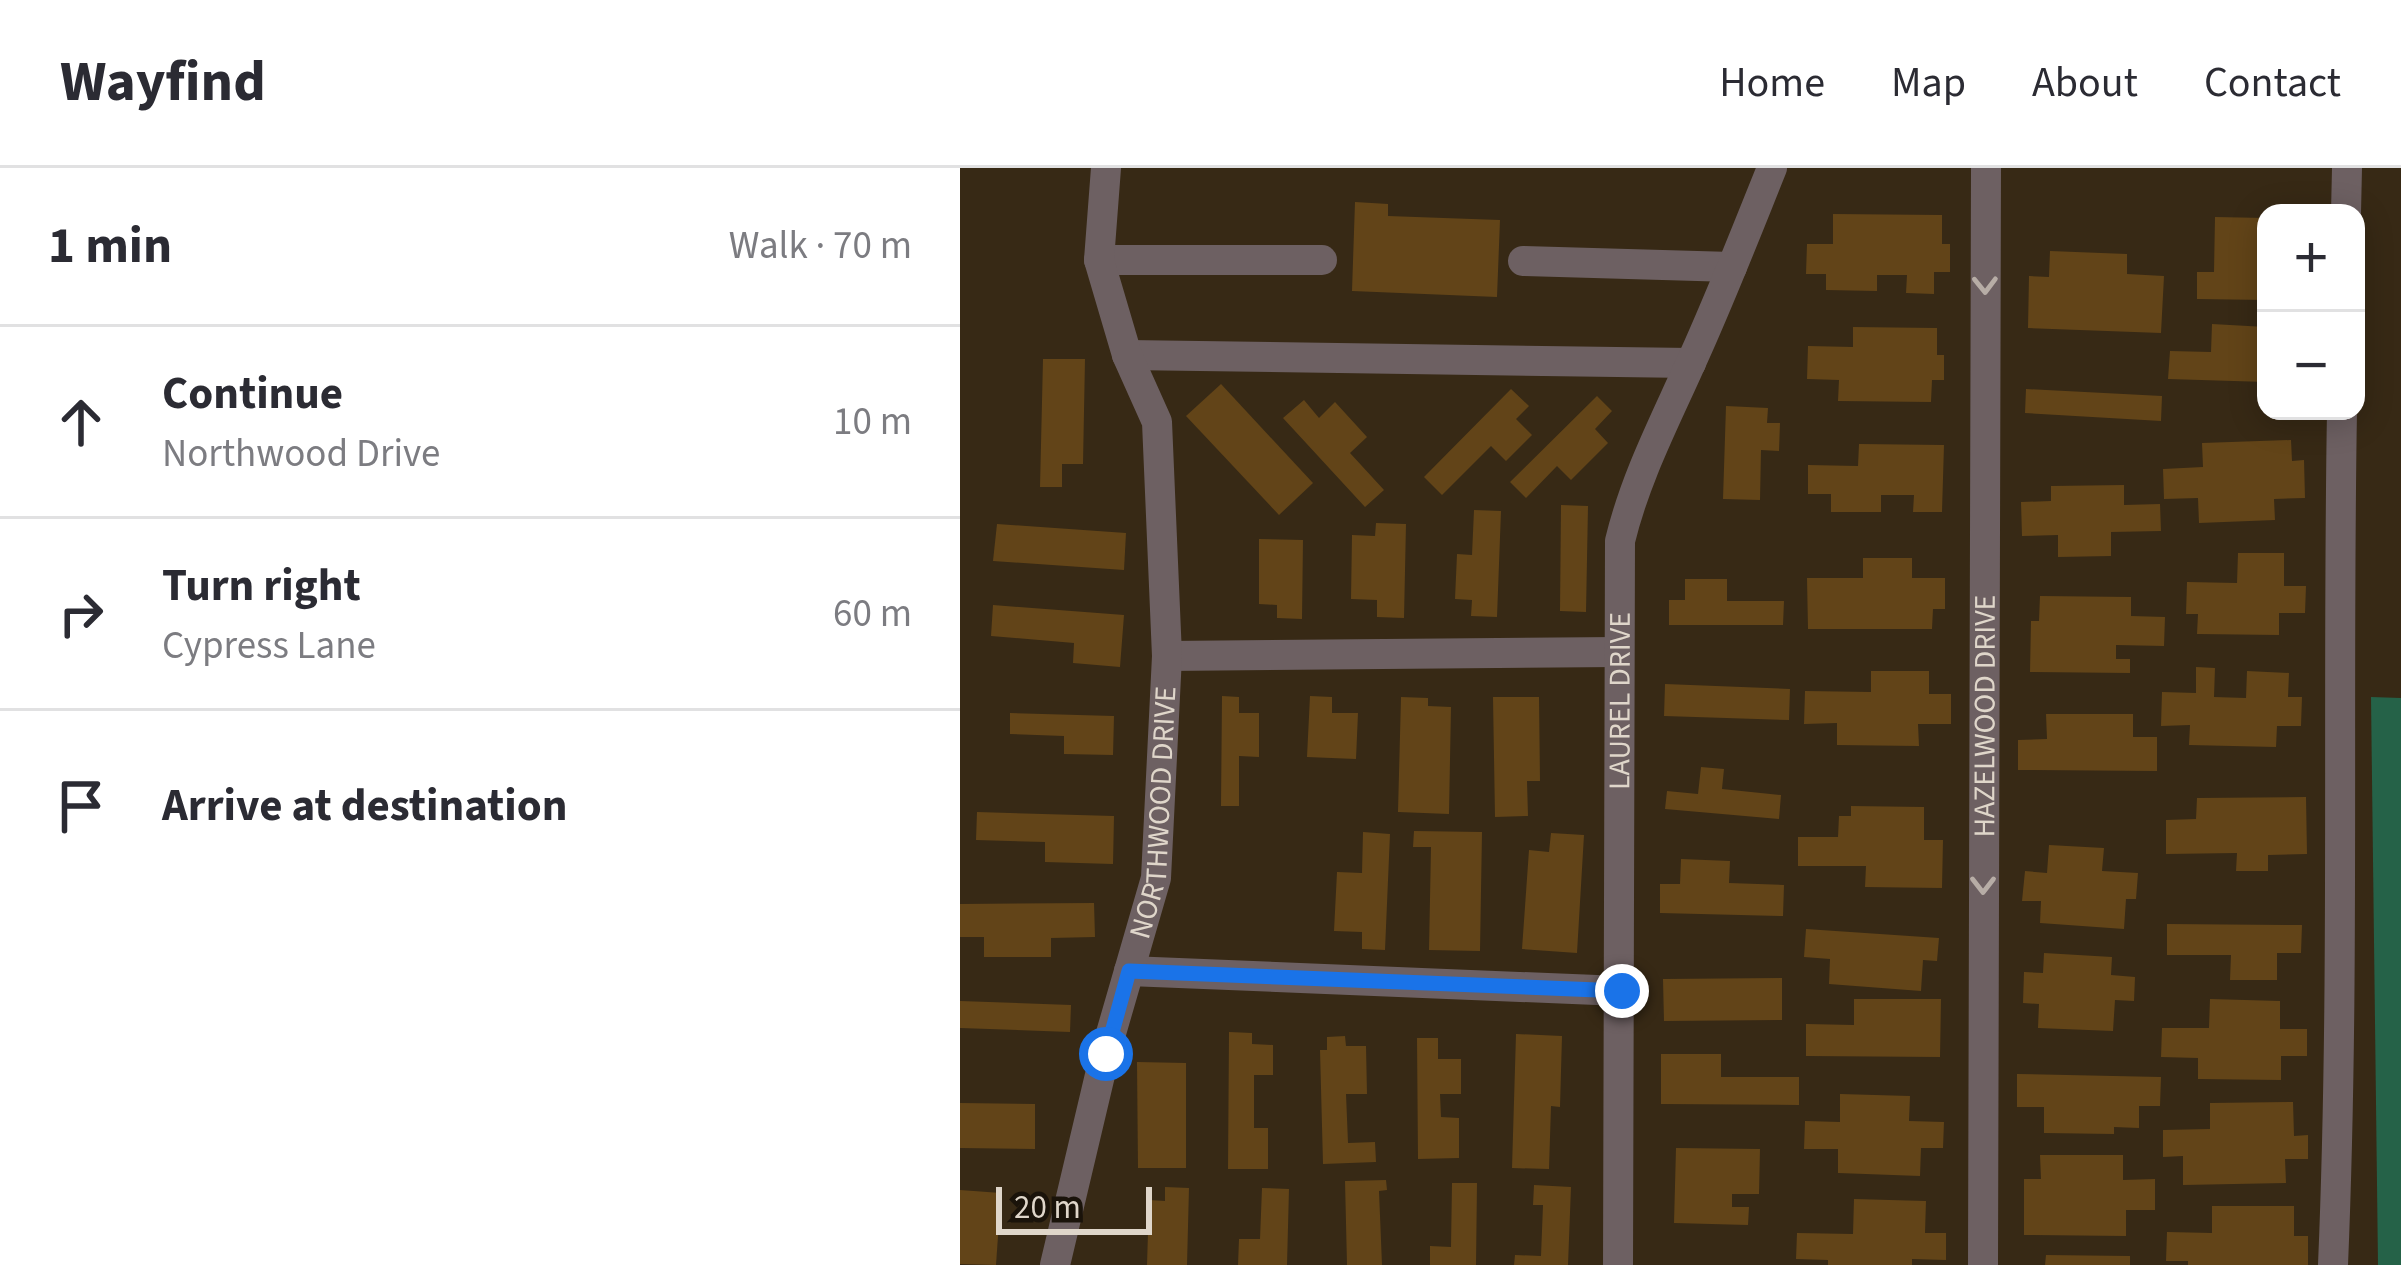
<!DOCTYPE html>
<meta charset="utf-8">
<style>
body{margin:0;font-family:"Source Sans 3",sans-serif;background:#f2f2f3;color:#2b2b33}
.controls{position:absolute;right:36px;top:36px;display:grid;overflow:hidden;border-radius:24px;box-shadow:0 6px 30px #0003}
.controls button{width:108px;height:108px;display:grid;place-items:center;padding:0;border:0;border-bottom:3px solid #e1e1e2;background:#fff;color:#2b2b33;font:60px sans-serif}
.scale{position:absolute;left:36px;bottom:30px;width:156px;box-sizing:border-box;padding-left:12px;border:6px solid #dfd6ca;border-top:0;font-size:33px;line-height:42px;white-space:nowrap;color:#dfd6ca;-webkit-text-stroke:9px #1a130a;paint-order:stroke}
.stop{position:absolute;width:36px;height:36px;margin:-27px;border:9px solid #1a73e8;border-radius:50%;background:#fff}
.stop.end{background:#1a73e8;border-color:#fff;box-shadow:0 3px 12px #0008}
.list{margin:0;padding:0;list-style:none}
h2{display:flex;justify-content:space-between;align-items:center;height:156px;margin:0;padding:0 48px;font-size:51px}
h2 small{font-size:39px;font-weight:400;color:#7c7c81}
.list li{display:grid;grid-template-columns:78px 1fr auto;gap:36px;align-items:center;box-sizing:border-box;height:192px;padding:0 48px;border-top:3px solid #e1e1e2}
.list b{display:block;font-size:45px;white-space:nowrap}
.list p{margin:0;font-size:39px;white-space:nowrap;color:#7c7c81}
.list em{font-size:39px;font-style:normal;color:#7c7c81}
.icon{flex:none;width:66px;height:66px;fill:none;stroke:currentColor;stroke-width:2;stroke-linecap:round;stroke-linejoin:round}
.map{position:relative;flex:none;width:1441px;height:1097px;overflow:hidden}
header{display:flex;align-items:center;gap:72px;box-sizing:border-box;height:168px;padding:0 60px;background:#fff;border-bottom:3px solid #e1e1e2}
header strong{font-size:57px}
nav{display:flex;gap:66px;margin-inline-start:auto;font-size:42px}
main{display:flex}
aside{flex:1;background:#fff}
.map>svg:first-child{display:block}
</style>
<header>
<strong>Wayfind</strong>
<nav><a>Home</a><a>Map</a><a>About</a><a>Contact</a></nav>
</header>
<main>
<aside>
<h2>1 min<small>Walk · 70 m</small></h2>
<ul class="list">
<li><svg class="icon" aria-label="ahead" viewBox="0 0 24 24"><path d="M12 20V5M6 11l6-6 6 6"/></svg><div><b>Continue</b><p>Northwood Drive</p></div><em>10 m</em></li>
<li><svg class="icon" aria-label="right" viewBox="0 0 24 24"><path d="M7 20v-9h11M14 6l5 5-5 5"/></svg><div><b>Turn right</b><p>Cypress Lane</p></div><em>60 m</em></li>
<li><svg class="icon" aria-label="arrive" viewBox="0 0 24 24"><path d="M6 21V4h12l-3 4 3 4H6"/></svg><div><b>Arrive at destination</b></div></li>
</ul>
</aside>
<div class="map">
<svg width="1441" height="1097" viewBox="0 0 1441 1097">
<rect width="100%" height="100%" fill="#372915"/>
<polygon fill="#256248" points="1411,529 1441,530 1441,1097 1418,1097"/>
<g fill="#624418">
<polygon points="395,34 428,36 428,48 540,52 537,129 392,123"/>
<polygon points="873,46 982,47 982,76 990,76 990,104 974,104 974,126 946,125 947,107 917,107 917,123 866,122 866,106 846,106 847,76 873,76"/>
<polygon points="1255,49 1306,50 1306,132 1237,131 1237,104 1254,104"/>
<polygon points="1090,83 1167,86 1167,106 1204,108 1201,165 1068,160 1069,108 1089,109"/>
<polygon points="1252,156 1306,159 1306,214 1208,211 1210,183 1251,184"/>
<polygon points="893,159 977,160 977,187 984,187 984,212 972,212 971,234 878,233 879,212 847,211 848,178 893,179"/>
<polygon points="83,191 125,191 123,296 102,296 102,319 80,319"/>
<polygon points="261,216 353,315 319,347 226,248"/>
<polygon points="551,221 569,238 556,251 572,267 546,293 531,278 482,327 464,309"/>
<polygon points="1066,221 1202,228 1201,253 1065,245"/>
<polygon points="637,228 652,243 635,261 648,275 611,312 597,298 566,330 550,314"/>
<polygon points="344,232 359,250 375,234 407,269 390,285 424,322 405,339 323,250"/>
<polygon points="766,238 808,240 807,255 820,255 819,283 801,282 800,332 763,331"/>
<polygon points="1331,272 1332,293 1344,292 1345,330 1314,331 1315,352 1239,355 1238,330 1204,331 1203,301 1243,299 1242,275"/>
<polygon points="899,276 984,277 982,344 953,344 954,327 921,327 921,344 871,344 871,326 848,326 848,297 898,298"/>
<polygon points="1164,317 1164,337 1200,336 1201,363 1151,364 1151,388 1098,389 1098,367 1062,368 1061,334 1091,333 1091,318"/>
<polygon points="601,337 628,338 626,444 600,443"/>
<polygon points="514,342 541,343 537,449 511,448 512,432 495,431 497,386 512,387"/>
<polygon points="416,355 446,356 444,450 417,449 417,432 391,431 392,367 415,368"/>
<polygon points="37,356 166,365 164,402 33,393"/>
<polygon points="299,371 343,372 342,451 317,450 317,437 299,436"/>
<polygon points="1278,385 1324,385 1324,418 1346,418 1345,445 1319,445 1319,467 1237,466 1238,446 1226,446 1227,414 1277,415"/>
<polygon points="903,390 952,390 952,410 985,410 985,441 973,441 972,461 848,461 847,410 903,410"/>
<polygon points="725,411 767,411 767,433 824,433 823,457 709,457 709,432 725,432"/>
<polygon points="1080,428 1171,429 1171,448 1205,449 1204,478 1156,477 1156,491 1170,491 1170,505 1070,504 1071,453 1079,453"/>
<polygon points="33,437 164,447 160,499 113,495 114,475 31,468"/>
<polygon points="1236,499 1255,500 1254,529 1286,530 1287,503 1329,505 1328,529 1342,529 1341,558 1317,558 1316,579 1229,577 1230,557 1201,558 1202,524 1236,525"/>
<polygon points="911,503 969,503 969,526 991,526 991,556 958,556 959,578 877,577 877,555 844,556 845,523 911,524"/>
<polygon points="705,516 830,521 829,552 704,548"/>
<polygon points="262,528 279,529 279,545 299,545 299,589 279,588 279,638 261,638"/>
<polygon points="350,528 372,529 372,545 398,545 396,591 347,589"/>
<polygon points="441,529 468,530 468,538 491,539 489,646 438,644"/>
<polygon points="533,529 579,529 580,613 567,613 568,648 535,649"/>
<polygon points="50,545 154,548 153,587 104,586 104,568 50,566"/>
<polygon points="1086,546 1173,546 1173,569 1197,569 1197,603 1058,602 1058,572 1087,571"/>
<polygon points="741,599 764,601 762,621 821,627 819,651 705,641 707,623 738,626"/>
<polygon points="1346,629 1347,686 1308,687 1308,703 1276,703 1277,685 1206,686 1206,652 1236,651 1237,630"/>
<polygon points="891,638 964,639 964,672 983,672 982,720 905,719 906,698 838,698 838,669 878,669 879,648 891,648"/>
<polygon points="17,644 154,648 153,696 85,694 85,674 16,672"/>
<polygon points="454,663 522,664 520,783 469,782 471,679 453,679"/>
<polygon points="403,664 430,666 425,782 402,781 402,764 374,763 377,704 402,705"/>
<polygon points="591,665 624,667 617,785 562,781 569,682 589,684"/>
<polygon points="1089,677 1144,680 1142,703 1178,705 1176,731 1166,731 1164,761 1080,755 1081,733 1062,733 1065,703 1087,705"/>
<polygon points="721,691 770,693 769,715 824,717 823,748 700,745 700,716 720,716"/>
<polygon points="134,735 135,769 91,770 91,789 24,789 24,769 0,769 0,736"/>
<polygon points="1207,756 1342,757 1341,785 1317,785 1317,812 1270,812 1271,787 1207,787"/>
<polygon points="846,761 979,770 977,793 963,792 961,823 869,816 870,791 844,789"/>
<polygon points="1084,785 1152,789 1151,807 1175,809 1174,833 1155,832 1153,863 1078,860 1079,836 1063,835 1064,804 1083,805"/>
<polygon points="822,810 822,852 704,853 703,811"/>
<polygon points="894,831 981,831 980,889 846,888 846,856 894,857"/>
<polygon points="1250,831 1320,833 1320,861 1347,861 1347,888 1321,888 1321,912 1238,911 1238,890 1201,889 1202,860 1249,860"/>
<polygon points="0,833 111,837 110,864 0,860"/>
<polygon points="269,864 292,865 292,876 313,877 313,907 294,907 294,960 308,960 308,1001 268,1001"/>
<polygon points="556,866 602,868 600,939 591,938 589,1001 552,1000"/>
<polygon points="385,868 386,878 406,878 407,926 386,926 388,975 415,974 416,994 363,996 360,882 367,882 367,869"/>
<polygon points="457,870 478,870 478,891 501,891 501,926 480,926 481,949 499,950 499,990 458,991"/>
<polygon points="701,886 761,886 761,909 839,909 839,937 701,936"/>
<polygon points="177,894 226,895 226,1000 178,1000"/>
<polygon points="1057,906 1201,909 1200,938 1179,938 1179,960 1154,959 1154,966 1084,965 1084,939 1057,939"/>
<polygon points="880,926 950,928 949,953 984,954 983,980 961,980 960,1008 878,1005 878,981 844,981 845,953 880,954"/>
<polygon points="1333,934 1334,968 1348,967 1348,991 1325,991 1326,1015 1223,1017 1223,988 1203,989 1203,962 1250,961 1250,935"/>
<polygon points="0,935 75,936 75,981 0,980"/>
<polygon points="716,980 800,981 799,1026 772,1026 772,1039 789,1039 788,1057 714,1055"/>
<polygon points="1080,987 1163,987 1163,1012 1195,1011 1195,1042 1166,1042 1166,1068 1064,1067 1064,1011 1081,1011"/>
<polygon points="426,1012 427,1022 419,1023 422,1097 387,1097 385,1013"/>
<polygon points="492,1015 517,1015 516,1097 470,1097 470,1078 491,1079"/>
<polygon points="574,1017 611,1019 608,1097 554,1097 555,1087 581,1088 583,1037 573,1037"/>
<polygon points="205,1019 229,1020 227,1097 187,1097 189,1032 205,1033"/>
<polygon points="302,1020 329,1021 327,1097 278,1097 279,1071 300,1071"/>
<polygon points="0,1022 41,1025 36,1097 0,1096"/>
<polygon points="894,1031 966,1033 965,1065 986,1065 986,1092 952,1091 952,1097 868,1097 868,1092 836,1091 837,1065 893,1066"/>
<polygon points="1252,1038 1334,1038 1334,1068 1348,1068 1348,1097 1228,1097 1228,1093 1206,1093 1207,1064 1252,1065"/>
<polygon points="1086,1087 1170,1088 1170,1097 1085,1097"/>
</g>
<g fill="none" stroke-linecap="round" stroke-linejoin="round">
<g stroke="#6d6062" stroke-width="30">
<polyline points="1386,45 1387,0"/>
<polyline points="139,92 362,92"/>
<polyline points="563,93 772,99"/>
<polyline points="167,187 731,195"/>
<polyline points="207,488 658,484"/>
<polyline points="169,803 661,823"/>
<path id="s1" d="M95,1097L145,886L196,710L207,488L197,254L167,187L139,92L146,0"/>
<path id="s2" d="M658,1097L660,373C675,311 703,257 729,199C759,134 785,67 812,0"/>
<path id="s3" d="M1023,1097L1026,0"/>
<path d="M1373,1097C1385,813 1377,528 1382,243"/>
</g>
</g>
<defs><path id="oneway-chevron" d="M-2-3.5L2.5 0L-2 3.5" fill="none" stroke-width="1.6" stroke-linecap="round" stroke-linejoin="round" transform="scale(3)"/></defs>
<g stroke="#b7ada6">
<use href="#oneway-chevron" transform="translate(1025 117) rotate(89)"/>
<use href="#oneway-chevron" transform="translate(1023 717) rotate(90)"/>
</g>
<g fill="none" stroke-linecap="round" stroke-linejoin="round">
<polyline stroke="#1a73e8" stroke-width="15" points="146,886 169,803 662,823"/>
</g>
<g text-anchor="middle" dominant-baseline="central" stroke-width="12" stroke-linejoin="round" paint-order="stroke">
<g font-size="30" fill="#dfd6ca" stroke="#1a130a">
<text stroke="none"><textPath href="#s2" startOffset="564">LAUREL DRIVE</textPath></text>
<text stroke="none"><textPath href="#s3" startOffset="549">HAZELWOOD DRIVE</textPath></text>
<text stroke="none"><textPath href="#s1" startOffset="465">NORTHWOOD DRIVE</textPath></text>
</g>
</g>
</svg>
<div class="controls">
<button>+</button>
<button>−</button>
</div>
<div class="scale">20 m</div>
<div class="stop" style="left:146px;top:886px"></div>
<div class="stop end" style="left:662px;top:823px"></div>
</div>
</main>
